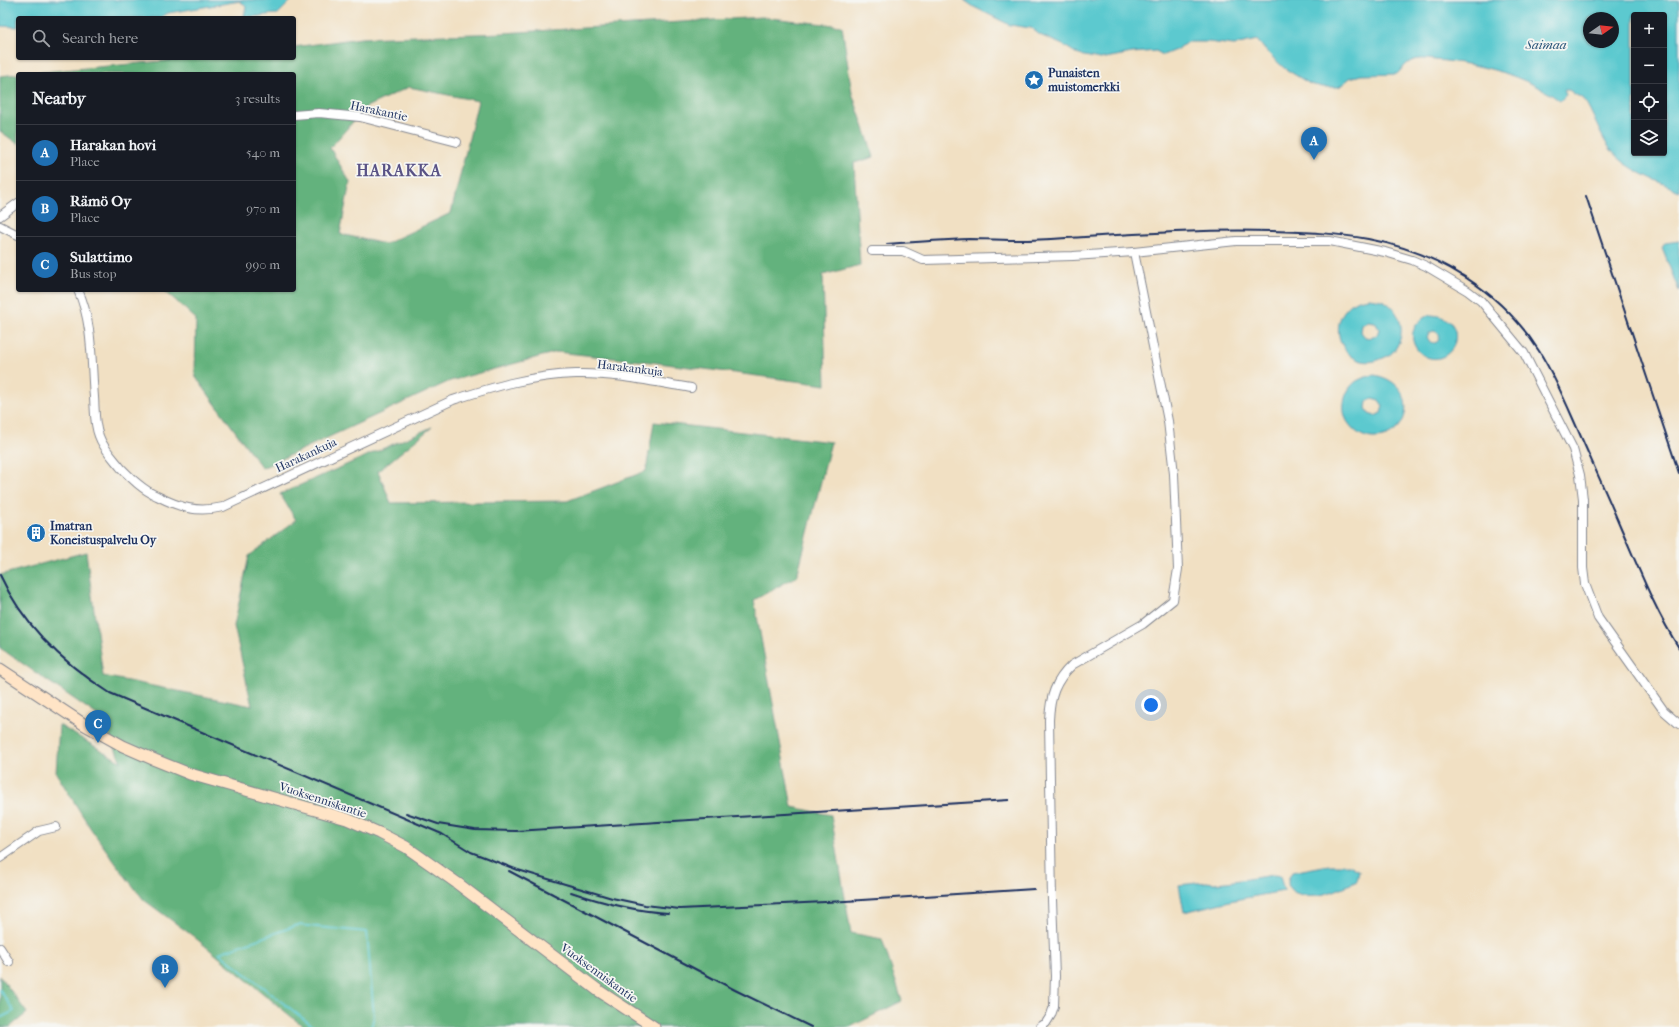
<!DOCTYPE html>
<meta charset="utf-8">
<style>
body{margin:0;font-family:"IM FELL French Canon",serif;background:#20242c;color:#f1f3f6}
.controls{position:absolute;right:12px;top:12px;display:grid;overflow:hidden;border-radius:4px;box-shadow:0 1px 3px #0004}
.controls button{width:36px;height:36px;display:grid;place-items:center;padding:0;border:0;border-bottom:1px solid #363941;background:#171b24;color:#f1f3f6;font:20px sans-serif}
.compass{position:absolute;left:1583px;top:12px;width:36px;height:36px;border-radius:50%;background:#171b24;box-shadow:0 1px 3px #0004;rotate:76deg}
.you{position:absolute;left:1151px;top:705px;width:14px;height:14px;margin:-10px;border:3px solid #fff;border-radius:50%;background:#1a73e8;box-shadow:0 0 0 6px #1a73e833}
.badge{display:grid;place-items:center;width:26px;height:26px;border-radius:50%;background:#1f6fb2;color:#fff;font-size:13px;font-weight:700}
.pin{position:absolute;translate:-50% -33px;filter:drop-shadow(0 1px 2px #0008)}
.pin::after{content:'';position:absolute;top:21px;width:14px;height:12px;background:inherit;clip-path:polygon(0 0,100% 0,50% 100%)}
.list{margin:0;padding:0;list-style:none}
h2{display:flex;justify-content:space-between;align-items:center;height:52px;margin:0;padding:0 16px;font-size:17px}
h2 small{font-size:13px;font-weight:400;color:#9ea1a6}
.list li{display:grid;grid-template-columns:26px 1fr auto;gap:12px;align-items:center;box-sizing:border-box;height:56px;padding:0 16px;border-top:1px solid #363941}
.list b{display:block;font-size:15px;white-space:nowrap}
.list p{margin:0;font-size:13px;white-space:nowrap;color:#9ea1a6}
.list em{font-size:13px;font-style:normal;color:#9ea1a6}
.icon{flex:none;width:22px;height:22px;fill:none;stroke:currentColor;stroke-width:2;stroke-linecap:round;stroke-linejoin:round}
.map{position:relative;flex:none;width:1679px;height:1027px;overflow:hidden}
.search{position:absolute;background:#171b24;box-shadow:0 1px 3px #0004;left:16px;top:16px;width:280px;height:44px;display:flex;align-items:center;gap:10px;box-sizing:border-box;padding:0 14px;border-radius:4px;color:#9ea1a6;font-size:15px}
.panel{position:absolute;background:#171b24;box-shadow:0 1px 3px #0004;left:16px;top:72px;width:280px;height:220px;border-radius:4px}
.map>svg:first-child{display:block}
</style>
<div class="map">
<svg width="1679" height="1027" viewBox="0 0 1679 1027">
<rect width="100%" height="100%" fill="#f6f6f2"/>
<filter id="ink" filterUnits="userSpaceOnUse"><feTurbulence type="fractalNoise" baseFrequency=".025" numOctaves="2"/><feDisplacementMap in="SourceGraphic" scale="8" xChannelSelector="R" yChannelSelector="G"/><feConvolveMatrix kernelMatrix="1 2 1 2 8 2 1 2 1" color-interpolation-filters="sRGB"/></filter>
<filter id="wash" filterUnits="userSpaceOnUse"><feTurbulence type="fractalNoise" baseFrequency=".012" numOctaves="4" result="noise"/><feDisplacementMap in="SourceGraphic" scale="16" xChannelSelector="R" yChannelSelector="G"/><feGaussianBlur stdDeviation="0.9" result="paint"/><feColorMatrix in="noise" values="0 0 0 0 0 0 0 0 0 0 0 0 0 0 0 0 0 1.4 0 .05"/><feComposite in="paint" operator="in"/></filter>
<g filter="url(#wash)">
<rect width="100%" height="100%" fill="#f1e0c3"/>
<g fill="#63b27d" stroke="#3f706e" fill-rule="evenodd">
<path d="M762,17L842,26L852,93L874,157L854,163L860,265L823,275L826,385L651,362L557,352L450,381L262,468L195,376L196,319L164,290H294V74H20L197,58H294V47L361,38L503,33ZM409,87L478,101L451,213L385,244L340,234L350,182L330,148L366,107Z"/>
<polygon points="18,74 18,144 0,131 0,76"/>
<polygon points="654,422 831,442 797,576 754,600 792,807 831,815 851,933 882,939 902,1001 850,1027 304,1027 193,936 144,900 122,872 91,829 56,773 59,725 121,762 103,719 0,648 0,575 86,552 103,676 252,706 234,626 249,556 296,520 280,494 432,427 378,471 391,503 567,501 646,471"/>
<polygon points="0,976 27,1013 10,1027 0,1027"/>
</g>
<g fill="#5cc9cf" stroke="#3c7c96" fill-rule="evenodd">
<path d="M0,0H292L278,14C266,14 256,18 244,16L246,7L240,1L168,13L160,18H18V27L0,26Z"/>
<path d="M964,0H1679V191C1656,180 1627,170 1611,150C1599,135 1594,114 1583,98L1576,95L1569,90H1564L1566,95L1560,101C1526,75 1477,63 1435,60C1428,59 1421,58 1414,60C1407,62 1402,69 1397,74L1361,75L1350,78L1339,87H1323L1310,84L1284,68L1266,51L1257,40L1234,45L1208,42H1187L1178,49L1163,55L1156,51L1132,53L1100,59L1079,55L1063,45L1040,35L1031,28L1010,25L974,7ZM1634,15H1664V153H1634ZM1589,18H1613V42H1589Z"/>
<polygon points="1679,241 1679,291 1662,248 1665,243"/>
<path d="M1369,298C1374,299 1380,299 1384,301C1400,310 1406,331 1397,346C1394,352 1389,356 1383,358C1347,376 1320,324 1354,302C1358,299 1365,299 1369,298ZM1368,321L1375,322L1379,329L1377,335L1371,338L1365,337L1361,332L1362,325Z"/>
<path d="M1429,315C1445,315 1458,323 1455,341C1454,347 1451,351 1447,354C1424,372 1393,332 1429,315ZM1433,331C1439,332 1441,336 1438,341L1435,343L1430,342L1427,337L1429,333Z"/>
<path d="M1374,375C1421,383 1412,440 1372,438C1362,437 1355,432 1349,424C1340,412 1343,393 1354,383C1360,378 1367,377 1374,375ZM1372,398L1379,400L1383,406L1381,413L1375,416L1369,414L1366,408L1367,402Z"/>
<path d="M1329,865H1350L1359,871L1357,881C1348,885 1338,890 1328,893C1313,898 1276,897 1292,872Z"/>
<polygon points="1274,875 1280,876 1284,891 1234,900 1184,912 1179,885 1206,882 1214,883 1227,882"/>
</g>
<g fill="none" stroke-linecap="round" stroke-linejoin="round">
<g stroke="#5cc9cf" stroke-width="2">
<polyline points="219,953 298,925 367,932 374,1017 371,1027"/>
<polyline points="219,953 314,1027"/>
<polyline points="0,990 14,1011 0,1018"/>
</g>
</g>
</g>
<g filter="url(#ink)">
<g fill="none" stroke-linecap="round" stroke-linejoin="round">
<g stroke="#868890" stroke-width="10">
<g id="street">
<polyline points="294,115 319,113 360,117 457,142"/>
<polyline points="0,216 18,203"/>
<polyline points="0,226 18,235"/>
<path d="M872,251H903L923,260L1073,256L1134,252L1168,421L1174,474L1178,569L1173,600L1143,624L1072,665C1055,681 1050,697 1049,720L1052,900L1055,976L1054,1006L1051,1015L1046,1023L1040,1027"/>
<polyline points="1134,252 1236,241 1330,241 1385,252 1412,260 1426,266 1468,291 1481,301 1524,353 1573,449 1580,475 1583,499 1583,568 1585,584 1598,618 1664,711 1679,724"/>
<path d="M78,290C93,323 91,361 94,397C95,410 94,424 99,436C103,448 113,458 121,468C132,479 143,490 157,496C181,508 197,513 223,507L453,400C493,387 533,375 576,374C614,373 653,382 691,388"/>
<polyline points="0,858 39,831 56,827"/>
<polyline points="0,948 9,962"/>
</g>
</g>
<g stroke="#868890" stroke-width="13">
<polyline id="secondary" points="0,669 85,725 123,746 155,760 190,774 347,819 379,833 406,847 457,883 599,991 654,1027"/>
</g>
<use href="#street" stroke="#fff" stroke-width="8"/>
<use href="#secondary" stroke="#ffe4c6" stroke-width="11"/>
<g stroke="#1b2f5e" stroke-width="2">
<polyline points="1586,196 1679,473"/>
<path d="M887,244C914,242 942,240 969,239C986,239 1003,240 1020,240C1035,240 1051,239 1066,238C1135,234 1203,229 1271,231C1304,232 1336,233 1368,239C1438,252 1501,291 1539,351C1555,376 1566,403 1578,430C1592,462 1607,495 1621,528C1639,569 1655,610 1679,648"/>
<path d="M0,575C23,625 64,664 110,693L442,834L471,852L518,870L612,898L645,905L680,909L846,901L1034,889"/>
<polyline points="406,813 438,824 475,830 516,831 1009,800"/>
<polyline points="509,871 735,990 811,1027"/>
<path d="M571,892C603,903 634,911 668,913"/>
</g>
</g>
</g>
<defs>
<g id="sight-disc" transform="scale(1)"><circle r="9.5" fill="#1f6fb2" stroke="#f6f6f2"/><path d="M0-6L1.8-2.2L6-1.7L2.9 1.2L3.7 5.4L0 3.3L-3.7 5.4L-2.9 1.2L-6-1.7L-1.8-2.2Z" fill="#fff"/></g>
<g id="building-disc" transform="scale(1)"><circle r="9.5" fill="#1f6fb2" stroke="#f6f6f2"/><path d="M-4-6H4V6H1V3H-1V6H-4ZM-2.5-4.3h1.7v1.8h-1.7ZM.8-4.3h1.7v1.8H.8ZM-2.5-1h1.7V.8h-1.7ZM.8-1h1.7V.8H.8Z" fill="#fff"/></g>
</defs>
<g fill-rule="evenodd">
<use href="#sight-disc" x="1034" y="80"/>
<use href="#building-disc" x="36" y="533"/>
</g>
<g text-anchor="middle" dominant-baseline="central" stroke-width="3.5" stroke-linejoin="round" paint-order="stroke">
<g font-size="12" font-weight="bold" fill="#1b2f5e" stroke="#f6f6f2" text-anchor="start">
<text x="1048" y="73">Punaisten<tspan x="1048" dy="14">muistomerkki</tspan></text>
<text x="50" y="526">Imatran<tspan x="50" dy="14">Koneistuspalvelu Oy</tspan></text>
</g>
<g font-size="12" fill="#1b2f5e" stroke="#f6f6f2">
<text transform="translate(379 111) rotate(12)">Harakantie</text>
<text transform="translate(630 368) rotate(7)">Harakankuja</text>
<text transform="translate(306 455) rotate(-25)">Harakankuja</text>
<text transform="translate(323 800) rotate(18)">Vuoksenniskantie</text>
<text transform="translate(599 973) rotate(36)">Vuoksenniskantie</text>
</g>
<g font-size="13" font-style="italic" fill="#2b567a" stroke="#f6f6f2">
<text x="1546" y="44">Saimaa</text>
</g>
<g font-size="16" font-weight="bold" letter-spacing="1" fill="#595285" stroke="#f6f6f2">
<text x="399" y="170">HARAKKA</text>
</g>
</g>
</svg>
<div class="controls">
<button>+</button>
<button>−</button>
<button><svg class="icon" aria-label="locate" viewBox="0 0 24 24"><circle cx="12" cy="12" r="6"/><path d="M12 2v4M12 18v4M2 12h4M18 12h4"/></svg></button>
<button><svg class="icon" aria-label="layers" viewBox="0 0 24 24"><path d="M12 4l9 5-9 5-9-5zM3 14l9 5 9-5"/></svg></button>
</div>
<svg class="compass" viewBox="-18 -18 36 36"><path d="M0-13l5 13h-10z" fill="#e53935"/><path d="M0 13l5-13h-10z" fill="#9ea1a6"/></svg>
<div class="you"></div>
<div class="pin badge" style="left:1314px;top:160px">A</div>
<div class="pin badge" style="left:165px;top:988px">B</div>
<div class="pin badge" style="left:98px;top:743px">C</div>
<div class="search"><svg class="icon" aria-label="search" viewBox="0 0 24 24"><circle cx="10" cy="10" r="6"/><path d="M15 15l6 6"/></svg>Search here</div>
<section class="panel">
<h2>Nearby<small>3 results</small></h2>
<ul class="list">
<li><span class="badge">A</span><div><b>Harakan hovi</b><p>Place</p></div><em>540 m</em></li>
<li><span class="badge">B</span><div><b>Rämö Oy</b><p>Place</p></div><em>970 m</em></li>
<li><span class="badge">C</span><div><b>Sulattimo</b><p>Bus stop</p></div><em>990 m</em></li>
</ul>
</section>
</div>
